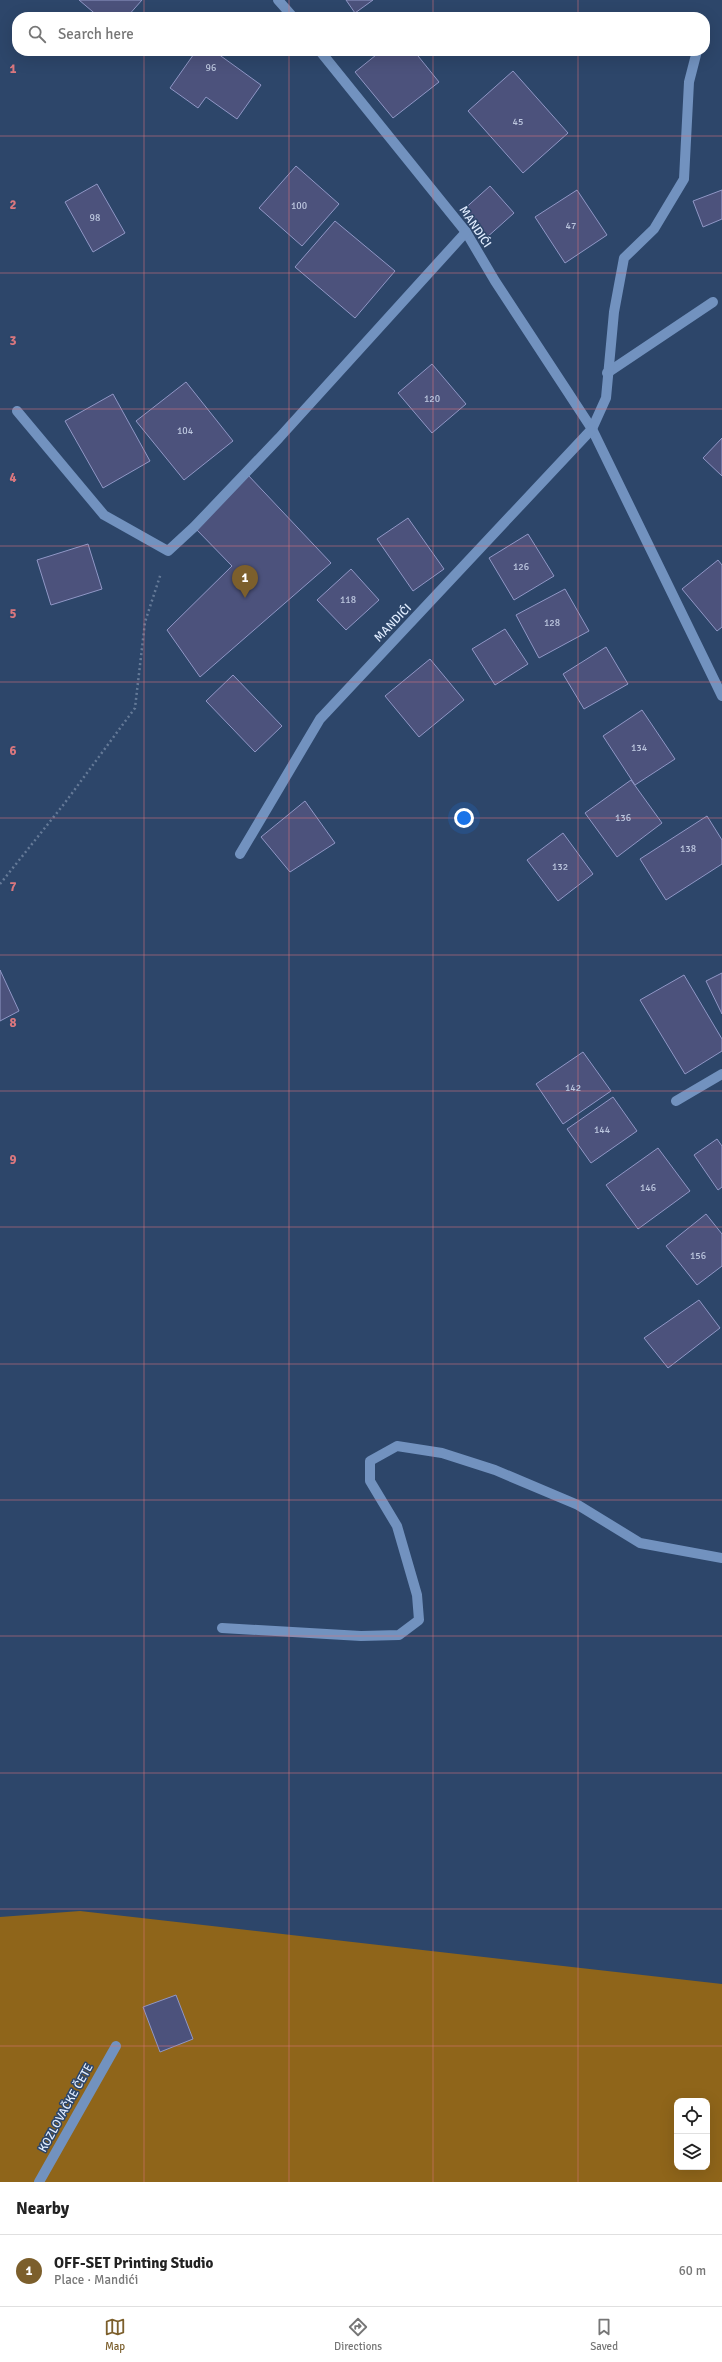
<!DOCTYPE html>
<meta charset="utf-8">
<style>
body{margin:0;font-family:Signika,sans-serif;background:#f2f2f2;color:#222}
.controls{position:absolute;right:12px;bottom:12px;display:grid;overflow:hidden;border-radius:8px;box-shadow:0 4px 16px #0002}
.controls button{width:36px;height:36px;display:grid;place-items:center;padding:0;border:0;border-bottom:1px solid #e0e0e0;background:#fff;color:#222;font:20px sans-serif}
.you{position:absolute;left:464px;top:818px;width:14px;height:14px;margin:-10px;border:3px solid #fff;border-radius:50%;background:#1a73e8;box-shadow:0 0 0 6px #1a73e833}
.badge{display:grid;place-items:center;width:26px;height:26px;border-radius:50%;background:#7c5f2c;color:#fff;font-size:13px;font-weight:700}
.pin{position:absolute;translate:-50% -33px;filter:drop-shadow(0 1px 2px #0008)}
.pin::after{content:'';position:absolute;top:21px;width:14px;height:12px;background:inherit;clip-path:polygon(0 0,100% 0,50% 100%)}
.list{margin:0;padding:0;list-style:none}
h2{display:flex;justify-content:space-between;align-items:center;height:52px;margin:0;padding:0 16px;font-size:17px}
h2 small{font-size:13px;font-weight:400;color:#767676}
.list li{display:grid;grid-template-columns:26px 1fr auto;gap:12px;align-items:center;box-sizing:border-box;height:72px;padding:0 16px;border-top:1px solid #e0e0e0}
.list b{display:block;font-size:15px;white-space:nowrap}
.list p{margin:0;font-size:13px;white-space:nowrap;color:#767676}
.list em{font-size:13px;font-style:normal;color:#767676}
.icon{flex:none;width:22px;height:22px;fill:none;stroke:currentColor;stroke-width:2;stroke-linecap:round;stroke-linejoin:round}
.map{position:relative;flex:none;width:722px;height:2182px;overflow:hidden}
.search{position:absolute;background:#fff;box-shadow:0 4px 16px #0002;left:12px;right:12px;top:12px;height:44px;display:flex;align-items:center;gap:10px;box-sizing:border-box;padding:0 14px;border-radius:16px;color:#767676;font-size:15px}
.sheet{height:124px;background:#fff}
nav{display:flex;justify-content:space-around;align-items:center;box-sizing:border-box;height:56px;border-top:1px solid #e0e0e0;background:#fff;font-size:11px;color:#767676}
nav a{display:grid;justify-items:center;gap:2px}
nav .on{color:#7c5f2c}
.map>svg:first-child{display:block}
</style>
<div class="map">
<svg width="722" height="2182" viewBox="0 0 722 2182">
<rect width="100%" height="100%" fill="#2d466a"/>
<path fill="#8f651a" fill-rule="evenodd" d="M80,1911L722,1984V2182H0V1917ZM677,2101H707V2167H677Z"/>
<g fill="#4c527c" stroke="#9097c6">
<polygon points="79,0 142,0 127,17 99,17"/>
<polygon points="346,0 373,0 355,13"/>
<polygon points="196,51 214,51 261,85 237,119 206,97 198,108 170,88"/>
<polygon points="381,51 414,51 439,82 393,118 355,72"/>
<polygon points="513,71 568,133 523,173 468,111"/>
<polygon points="296,166 339,204 302,246 259,208"/>
<polygon points="97,184 125,233 93,252 65,202"/>
<polygon points="490,186 514,213 485,239 461,212"/>
<polygon points="577,190 607,235 565,263 535,217"/>
<polygon points="722,190 722,219 703,227 693,201"/>
<polygon points="335,221 395,271 355,318 295,267"/>
<polygon points="432,364 466,404 432,433 398,393"/>
<polygon points="186,382 233,441 184,480 136,421"/>
<polygon points="113,394 150,461 103,488 65,421"/>
<polygon points="722,438 722,476 703,458"/>
<polygon points="247,474 331,563 200,677 167,630 232,566 195,528"/>
<polygon points="408,518 444,569 413,591 377,539"/>
<polygon points="528,534 554,576 514,600 489,558"/>
<polygon points="88,544 102,589 51,605 37,560"/>
<polygon points="718,560 722,565 722,627 717,631 682,589"/>
<polygon points="351,569 379,600 346,630 317,600"/>
<polygon points="565,589 589,631 539,658 516,615"/>
<polygon points="505,629 528,664 495,685 472,649"/>
<polygon points="606,647 628,684 584,709 563,674"/>
<polygon points="430,659 464,700 419,737 385,696"/>
<polygon points="233,675 282,726 255,752 206,701"/>
<polygon points="642,710 675,759 635,785 603,736"/>
<polygon points="631,780 662,823 617,857 585,813"/>
<polygon points="305,801 335,843 290,872 261,837"/>
<polygon points="707,816 722,840 722,864 666,900 640,859"/>
<polygon points="563,833 593,874 558,901 527,860"/>
<polygon points="0,970 19,1011 0,1021"/>
<polygon points="722,973 722,1014 706,981"/>
<polygon points="684,975 722,1039 722,1051 685,1074 640,1000"/>
<polygon points="583,1052 611,1091 563,1124 536,1084"/>
<polygon points="613,1097 637,1131 591,1163 567,1129"/>
<polygon points="717,1139 722,1146 722,1187 718,1190 694,1155"/>
<polygon points="658,1148 690,1191 638,1229 606,1185"/>
<polygon points="706,1214 722,1234 722,1266 697,1285 666,1246"/>
<polygon points="699,1300 720,1328 668,1368 644,1338"/>
<polygon points="176,1995 193,2039 160,2052 143,2007"/>
</g>
<g fill="none" stroke-linecap="round" stroke-linejoin="round">
<polyline stroke="#657a98" stroke-width="2.5" stroke-dasharray="2 3" stroke-linecap="butt" points="0,884 64,804 135,708 145,622 161,573"/>
<g stroke="#7292bf" stroke-width="10">
<polyline points="278,0 293,17"/>
<polyline points="320,51 466,232 495,281 592,429 722,696"/>
<polyline points="607,373 713,302"/>
<polyline points="17,411 104,515 168,551 194,527 279,438 466,232"/>
<polyline points="240,854 320,719 592,429 606,398 614,312 624,258 654,229 684,179 689,82 697,51"/>
<polyline points="676,1101 722,1074"/>
<polyline points="222,1628 361,1636 399,1635 419,1620 417,1595 397,1526 370,1481 370,1461 397,1446 442,1453 495,1470 578,1505 640,1543 722,1558"/>
<polyline points="39,2182 116,2046"/>
</g>
</g>
<path fill="none" stroke="#da777e" stroke-width="1" stroke-opacity="0.55" d="M144,0V17M289,0V17M433,0V17M578,0V17M144,51V2182M289,51V2182M433,51V2182M578,51V2182M0,136H722M0,273H722M0,409H722M0,546H722M0,682H722M0,818H722M0,955H722M0,1091H722M0,1227H722M0,1364H722M0,1500H722M0,1636H722M0,1773H722M0,1909H722M0,2046H722"/>
<g text-anchor="middle" dominant-baseline="central" stroke-width="3" stroke-linejoin="round" paint-order="stroke">
<g font-size="10" fill="#bcc6de">
<text x="211" y="68">96</text>
<text x="518" y="122">45</text>
<text x="299" y="206">100</text>
<text x="95" y="218">98</text>
<text x="571" y="226">47</text>
<text x="432" y="399">120</text>
<text x="185" y="431">104</text>
<text x="521" y="567">126</text>
<text x="348" y="600">118</text>
<text x="552" y="623">128</text>
<text x="639" y="748">134</text>
<text x="623" y="818">136</text>
<text x="688" y="849">138</text>
<text x="560" y="867">132</text>
<text x="573" y="1088">142</text>
<text x="602" y="1130">144</text>
<text x="648" y="1188">146</text>
<text x="698" y="1256">156</text>
</g>
<g font-size="12" fill="#e1edff" stroke="#2d466a">
<text transform="translate(475 227) rotate(56)">MANDIĆI</text>
<text transform="translate(393 623) rotate(-46)">MANDIĆI</text>
<text transform="translate(66 2108) rotate(-61)">KOZLOVAČKE ČETE</text>
</g>
</g>
<g font-size="13" text-anchor="middle" font-weight="bold" fill="#da777e" stroke="#2d466a" stroke-width="3" stroke-linejoin="round" paint-order="stroke">
<text x="13" y="73">1</text>
<text x="13" y="209">2</text>
<text x="13" y="345">3</text>
<text x="13" y="482">4</text>
<text x="13" y="618">5</text>
<text x="13" y="755">6</text>
<text x="13" y="891">7</text>
<text x="13" y="1027">8</text>
<text x="13" y="1164">9</text>
</g>
</svg>
<div class="controls">
<button><svg class="icon" aria-label="locate" viewBox="0 0 24 24"><circle cx="12" cy="12" r="6"/><path d="M12 2v4M12 18v4M2 12h4M18 12h4"/></svg></button>
<button><svg class="icon" aria-label="layers" viewBox="0 0 24 24"><path d="M12 4l9 5-9 5-9-5zM3 14l9 5 9-5"/></svg></button>
</div>
<div class="you"></div>
<div class="pin badge" style="left:245px;top:598px">1</div>
<div class="search"><svg class="icon" aria-label="search" viewBox="0 0 24 24"><circle cx="10" cy="10" r="6"/><path d="M15 15l6 6"/></svg>Search here</div>
</div>
<section class="sheet">
<h2>Nearby<small></small></h2>
<ul class="list">
<li><span class="badge">1</span><div><b>OFF-SET Printing Studio</b><p>Place · Mandići</p></div><em>60 m</em></li>
</ul>
</section>
<nav>
<a class="on"><svg class="icon" aria-label="map" viewBox="0 0 24 24"><path d="M3 6l6-2 6 2 6-2v14l-6 2-6-2-6 2zM9 4v14M15 6v14"/></svg>Map</a>
<a><svg class="icon" aria-label="directions" viewBox="0 0 24 24"><path d="M12 3l9 9-9 9-9-9zM9 14v-3h6M13 9l2 2-2 2"/></svg>Directions</a>
<a><svg class="icon" aria-label="saved" viewBox="0 0 24 24"><path d="M7 4h10v16l-5-4-5 4z"/></svg>Saved</a>
</nav>
